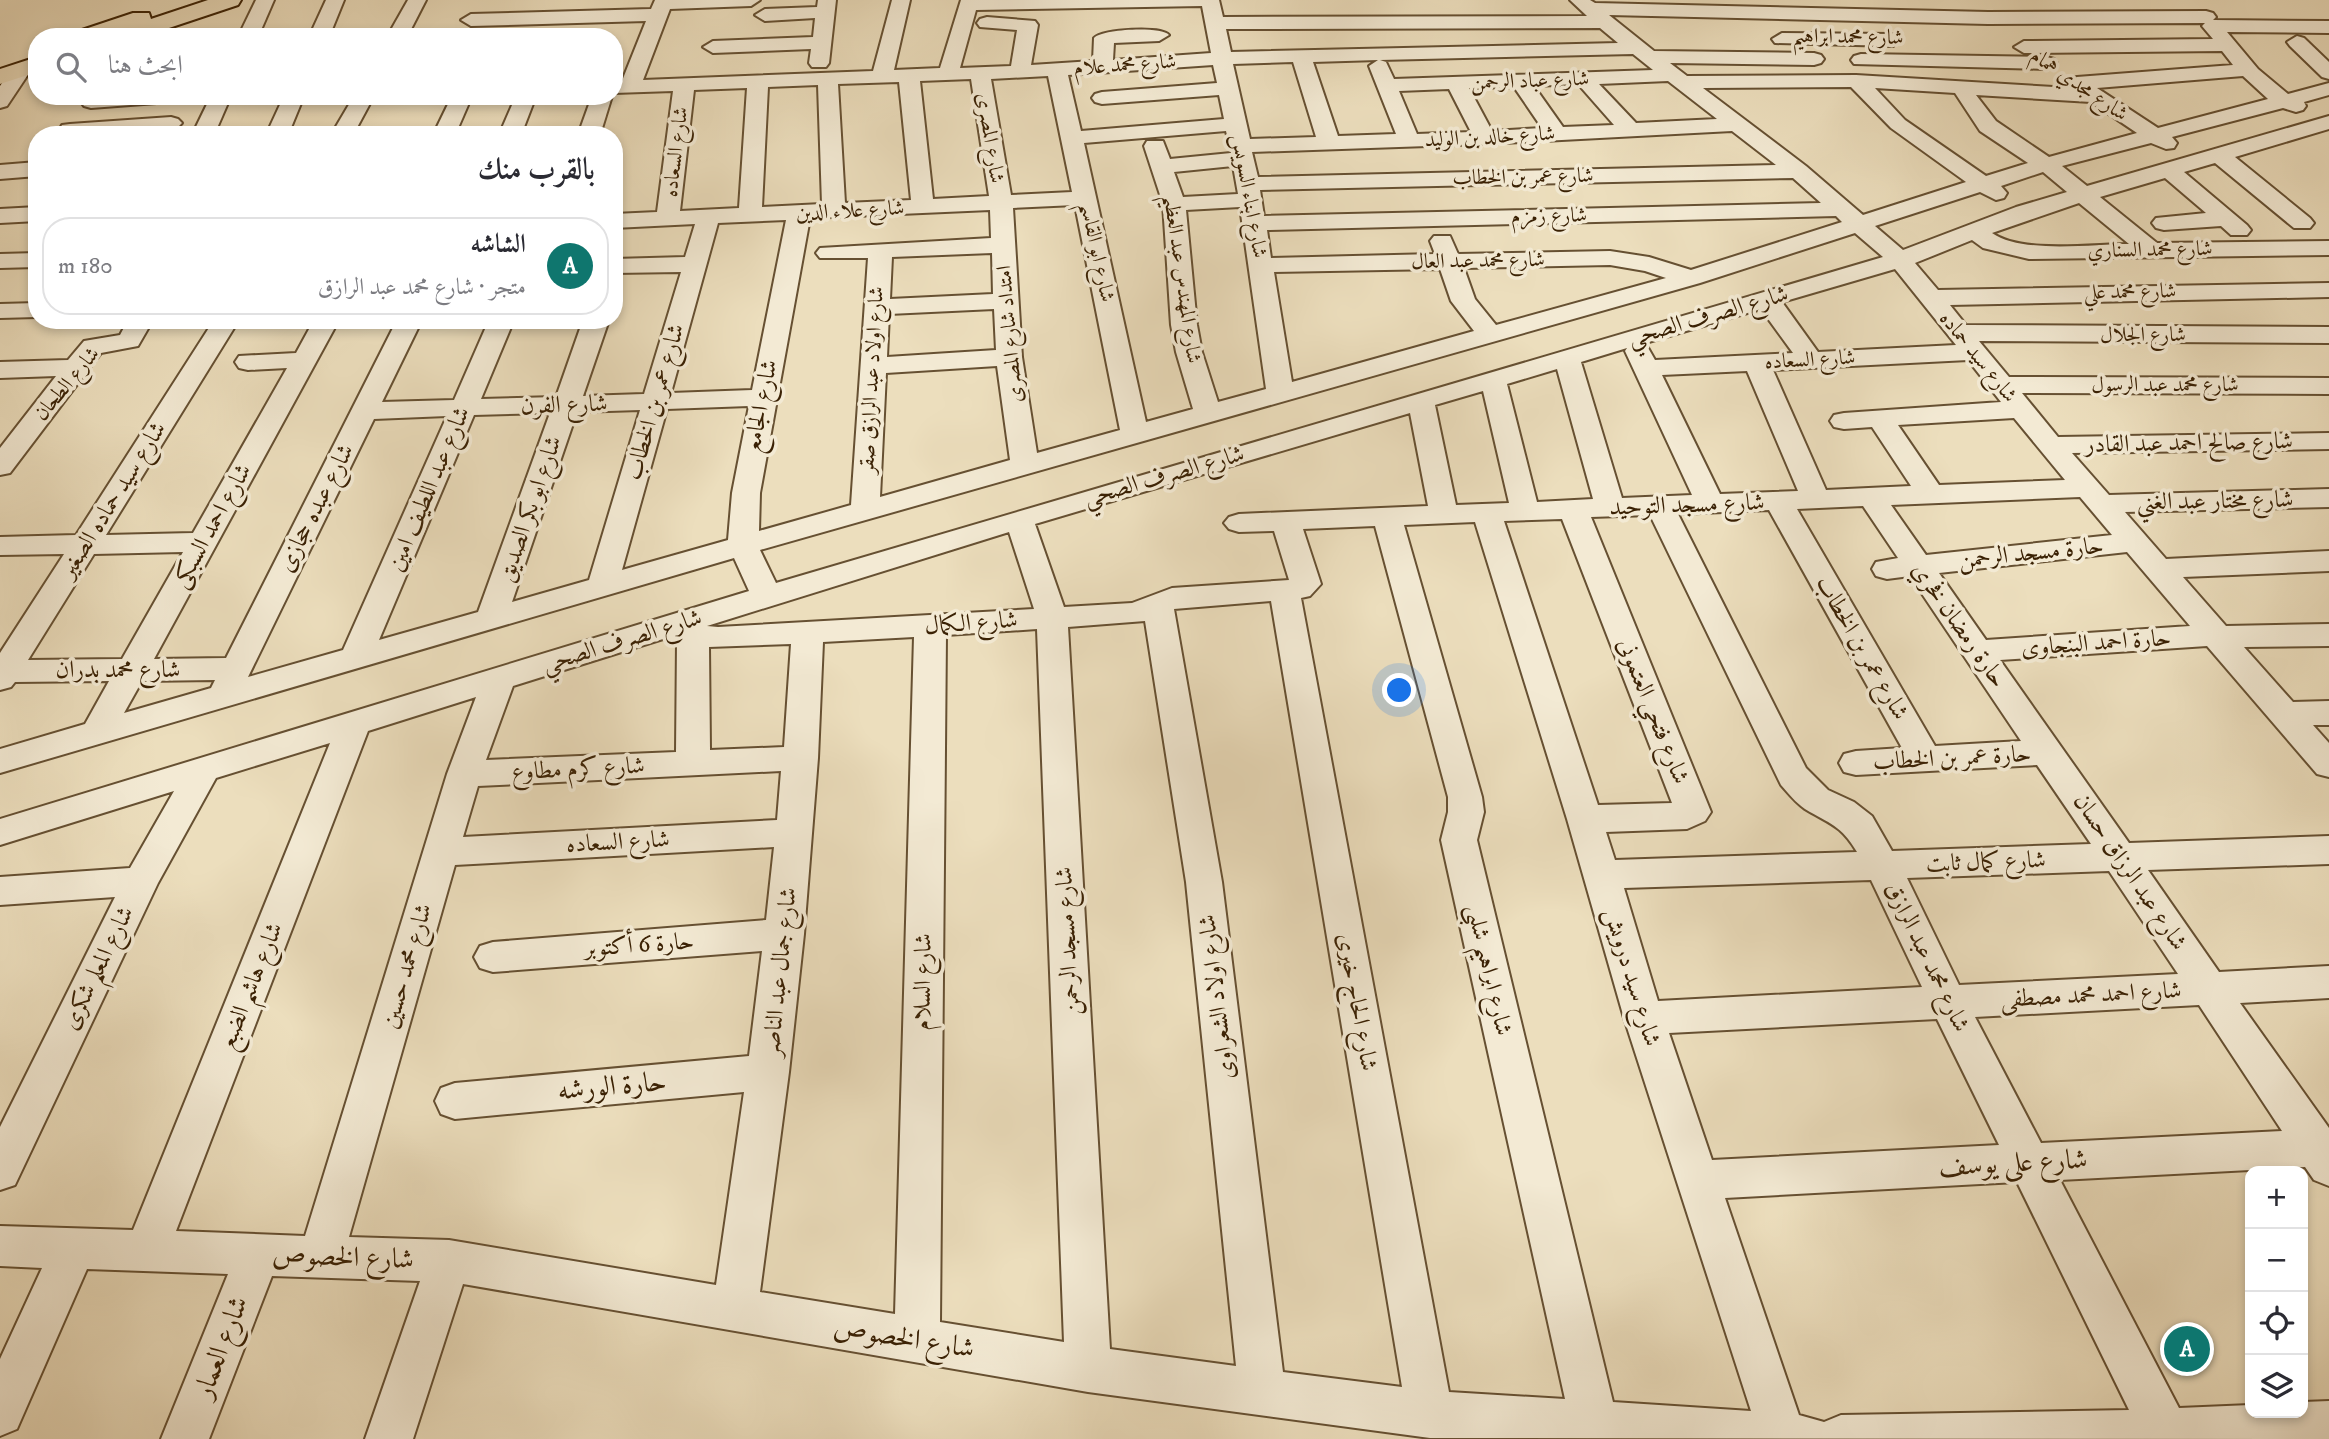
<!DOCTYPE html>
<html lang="ar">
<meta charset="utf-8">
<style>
body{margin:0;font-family:"IM FELL DW Pica",Amiri,serif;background:#f2f2f3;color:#2b2b33;direction:rtl}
.controls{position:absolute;right:21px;bottom:21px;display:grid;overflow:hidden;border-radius:14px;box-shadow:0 4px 10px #0003}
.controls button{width:63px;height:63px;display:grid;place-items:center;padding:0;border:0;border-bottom:2px solid #e1e1e2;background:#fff;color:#2b2b33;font:35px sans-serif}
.you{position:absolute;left:1400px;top:691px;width:24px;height:24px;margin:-18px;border:5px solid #fff;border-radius:50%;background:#1a73e8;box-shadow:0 0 0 10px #1a73e833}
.badge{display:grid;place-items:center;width:46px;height:46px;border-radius:50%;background:#0f766e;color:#fff;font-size:23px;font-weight:700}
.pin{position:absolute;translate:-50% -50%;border:4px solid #fff;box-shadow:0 2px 7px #0006}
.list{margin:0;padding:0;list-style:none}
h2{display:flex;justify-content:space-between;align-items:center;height:91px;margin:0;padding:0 28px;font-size:30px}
h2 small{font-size:23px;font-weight:400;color:#7c7c81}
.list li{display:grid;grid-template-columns:46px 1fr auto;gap:21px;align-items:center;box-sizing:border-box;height:98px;margin:0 14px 14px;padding:0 14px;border:2px solid #e1e1e2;border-radius:28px}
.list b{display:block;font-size:26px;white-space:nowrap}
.list p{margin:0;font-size:23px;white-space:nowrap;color:#7c7c81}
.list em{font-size:23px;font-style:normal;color:#7c7c81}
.icon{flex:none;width:38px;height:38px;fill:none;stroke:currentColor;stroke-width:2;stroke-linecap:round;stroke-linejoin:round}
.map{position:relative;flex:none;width:2329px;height:1439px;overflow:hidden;direction:ltr}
.search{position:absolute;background:#fff;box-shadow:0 4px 10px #0003;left:28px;top:28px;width:595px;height:77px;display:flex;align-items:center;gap:18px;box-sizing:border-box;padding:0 24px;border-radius:28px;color:#7c7c81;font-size:26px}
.panel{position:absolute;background:#fff;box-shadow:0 4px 10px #0003;left:28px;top:126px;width:595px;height:203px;border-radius:28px;direction:rtl}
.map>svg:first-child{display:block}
</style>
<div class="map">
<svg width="2329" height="1439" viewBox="0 0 2329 1439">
<rect width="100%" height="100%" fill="#ecdebd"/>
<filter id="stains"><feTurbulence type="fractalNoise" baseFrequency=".00286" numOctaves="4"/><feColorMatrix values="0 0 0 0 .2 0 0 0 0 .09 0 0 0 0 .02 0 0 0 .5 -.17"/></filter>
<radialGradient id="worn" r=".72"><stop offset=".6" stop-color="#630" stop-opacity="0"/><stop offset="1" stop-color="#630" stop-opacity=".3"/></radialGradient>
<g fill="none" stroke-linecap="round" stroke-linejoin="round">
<g stroke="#665032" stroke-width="4">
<g id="minor">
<polygon points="256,0 274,0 258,37 238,37"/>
<polygon points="326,0 344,0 329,37 309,37"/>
<polygon points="408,0 426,0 407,37 387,37"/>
<path d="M655,0H760L751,6L670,9L643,80L873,71L892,0H910L894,70L940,68L961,0H1219L1223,17L1587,16L1570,0H1590L1595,3L1988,12L2206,11L2213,13L2216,17L2213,20L2329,21V33L2227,32L2258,69L2288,94L2329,83V95L2304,102L2306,106L2303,110L2296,112L2283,108L2172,137L2177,143L2174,148L2166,149L2151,143L2062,166L2087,186L2329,116V129L2235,157L2310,218L2314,223L2310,228H2294L2215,163L2184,172L2247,225L2251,230L2247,235H2231L2221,226L2164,230L2156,228L2152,223L2156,218L2206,213L2165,178L2100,197L2157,243L2329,241V255L2029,259L1983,248L1972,240L1915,263L1938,290L2329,283V297L1950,305L1966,325L2329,327V343L1979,341L2009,377L2329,378V394L2022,393L2058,437L2329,433V449L2072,453L2109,495L2329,489V507L2125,512L2166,559L2329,551V571L2183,577L2226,626L2329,624V646L2244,647L2293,702L2329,701V725H2313L2329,743V777L2317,774L2207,646L2000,660L2129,843L2329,836V864L2148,870L2219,972L2329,966V998L2240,1003L2329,1128V1186L2314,1180L2305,1167L2060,1180L2179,1408L2250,1405V1413H2303V1402L2329,1401V1439L1430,1438L1088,1392L463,1284L413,1439H365L420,1281L272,1276L209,1439H161L228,1274L87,1269L17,1429L0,1436V1359L42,1268L0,1266V1226L133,1230L330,743L216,778L158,883L15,1185L0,1190V1127L115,897L0,905V877L130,868L174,791L0,845V819L749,591L734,558L0,773V749L85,724L109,681L15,682L11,687L0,690V653L64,554L0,555V537L76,535L214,320H239L106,535L193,533L287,368L248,370L239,368L235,362L239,356L296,353L314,320H339L154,659L226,658L397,320H422L382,402L454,400L489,320H514L481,399L556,397L583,320H609L583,396L644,394L681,272L614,273V259L685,257L695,224L614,228V214L657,212L673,91L614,93V81H622L646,21L471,26L461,20L471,14L651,9ZM1202,6L1211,53L1113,60L1114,43L1159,41L1169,35C1161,26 1102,29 1094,38L1093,61L1031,65L1038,25L1035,21L987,17L980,19L977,23L980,27L1017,30L1011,66L960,68L976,10ZM1609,15L1988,24L2205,23L2202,26L2213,39L2024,41L2014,47L2024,53L2222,51L2233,65L2077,77L2070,79L2067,83L2071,88L1856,75L1687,76L1670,63L1814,65L1821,63L1824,59L1821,55L1814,53L1654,51ZM1600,28L1618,43L1231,52L1226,29ZM1633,54L1653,70L1394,79L1386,62L1380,60ZM1378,60L1369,66L1396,134L1338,136L1313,62ZM1293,62L1316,137L1250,139L1233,64ZM1213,65L1217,83L1102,92L1095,94L1092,98L1095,102L1102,104L1219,95L1224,119L1081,131L1068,75ZM1048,76L1072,192L1011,195L991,79ZM2243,76L2268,99L2158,128L2097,88ZM971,79L989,196L933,199L920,81ZM1668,81L1717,119L1636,123L1599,84ZM899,82L911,200L845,203L838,84ZM1578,84L1614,125L1563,127L1534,86ZM818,85L822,204L762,207L768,87ZM1514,87L1542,128L1492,131L1469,88ZM1851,87L1891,128L1966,182L1863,215L1806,166L1703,88ZM747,88L739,208L680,211L694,90ZM1875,88L1955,93L1980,131L2028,163L1986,176L1905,120ZM1449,89L1471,132L1417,134L1399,91ZM1976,95L2091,102L2137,133L2049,157L1996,121ZM1226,131L1231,153L1170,159L1163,141H1147L1144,146L1163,204L1171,325L1176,352L1193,409L1146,422L1084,143ZM1732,131L1776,165L1258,177L1252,152L1485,144ZM1233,166L1238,194L1183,197L1174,172ZM2043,172L2067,192L2016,207L1903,250L1875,226L1980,192L1996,200L2004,198L2007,193L2001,186ZM1793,178L1821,203L1264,216L1260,190ZM2079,203L2129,244C2092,244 2022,254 1992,233ZM1075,205L1120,430L1037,453L1022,357L1013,208ZM1240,207L1266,389L1218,402L1202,352L1197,325L1186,210ZM990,210L991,238L820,248L816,253L820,258H868L851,505L759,531L760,493L810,218ZM1836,216L1842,222L1691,270L1649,257L1610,251L1458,254L1450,236H1434L1430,241L1435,254L1271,258L1267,230ZM786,220L752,390L671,393L718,223ZM1855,233L1883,257L776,583L760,550L1700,283ZM992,253L993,294L890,299L892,257ZM1610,265L1645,271L1666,278L1496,325L1475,299L1464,268ZM1440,269L1451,301L1474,331L1292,382L1274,272ZM1895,269L1956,345L1818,352L1782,302ZM994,309L996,350L887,357L889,314ZM1761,309L1793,353L1655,360L1647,346L1642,344ZM1627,348L1625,351L1692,495L1622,498L1581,362ZM1968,360L2001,402L1844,413L1834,415L1830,421L1834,427L1844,429L1872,427L1911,486L1826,490L1773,370ZM997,366L1010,460L880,497L886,373ZM1557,369L1593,499L1537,502L1507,384ZM1747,371L1798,491L1720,494L1662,375ZM1483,391L1509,503L1456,505L1435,405ZM749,406L732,493L728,540L622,570L667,409ZM640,410L589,580L512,602L577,412ZM550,413L478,612L379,640L474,415ZM1410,413L1428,506L1239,514L1229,517L1224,523L1229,529L1239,532L1274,531L1289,580L1172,588L1132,603L1064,607L1035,524ZM447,416L343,650L248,677L374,419ZM2014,418L2065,480L1939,485L1898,425ZM2080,497L2112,535L1926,555L1891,505ZM1863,506L1898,558L1876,562L1872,569L1876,576L1887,579L1910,576L2021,741L1935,746L1797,509ZM1769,510L1902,748L1856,751L1844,754L1839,763L1844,772L1856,775L2037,765L2091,844L1892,851L1872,816L1854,802L1828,790L1806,768L1678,514ZM1650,515L1781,785C1788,793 1796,803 1805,809C1830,824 1841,825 1857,852L1615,860L1606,832L1687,829L1705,821L1711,812L1591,517ZM1562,519L1672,803L1598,805L1504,521ZM1475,522L1567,819L1624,1018L1751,1411L1613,1402L1477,840L1484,812L1482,797L1404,525ZM1375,526L1448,797V812L1441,840L1565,1399L1449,1392L1301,598L1310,596L1321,584L1303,529ZM1009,532L1034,609L718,627L707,626ZM183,552L122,659L28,660L94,554ZM2127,552L2190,626L1986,640L1939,573ZM1271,601L1402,1387L1283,1372L1222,882L1174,609ZM1145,621L1186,882L1236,1366L1110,1349L1068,627ZM1037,629L1064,1342L940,1322L946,635ZM914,637L895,1314L760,1292L789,1072L804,934L818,758L823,642ZM663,639L677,642L676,752L486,760L513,686ZM791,644L784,747L710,750L709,647ZM215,680L211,688L124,713L142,681ZM476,697L447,774L305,1236L176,1231L368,731ZM781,771L777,820L463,837L478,786ZM774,847L766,920L493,942L480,946L474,957L480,968L493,972L762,951L749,1056L455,1083L441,1088L435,1101L441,1114L455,1119L744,1092L716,1285L449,1240L349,1237L455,865ZM2109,871L2178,974L1959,985L1907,878ZM1871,880L1922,987L1658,1001L1624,888ZM2199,1005L2282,1131L2041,1143L1975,1017ZM1937,1019L1999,1145L1712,1160L1669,1033ZM2017,1182L2129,1410L1841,1415L1824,1422L1799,1415L1725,1198Z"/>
<polygon points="818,0 836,0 829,63 826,67 812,67 809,63 811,49 713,53 703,47 713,41 813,37 815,18 765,21 755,15 765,9 817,7"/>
<polygon points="1782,33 1893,34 1903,40 1893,46 1775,43 1772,39"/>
<polygon points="2297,36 2304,38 2329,62 2329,79 2322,77 2290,46 2287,42"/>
<polygon points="1861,54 2047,57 2054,59 2057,63 2054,67 2047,69 1854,64 1851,60 1854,56"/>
<polygon points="21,64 28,66 31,70 7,106 0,108 0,86 14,66"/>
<polygon points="89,96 180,96 177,100 170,102 91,108 84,106 81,102"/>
<polygon points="211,96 231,96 214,135 192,135"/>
<polygon points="284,96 304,96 288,135 266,135"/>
<polygon points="354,96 374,96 353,135 331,135"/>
<polygon points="452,96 472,96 455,135 433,135"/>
<polygon points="516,96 536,96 521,135 499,135"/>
<polygon points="592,96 612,96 600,135 578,135"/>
<polygon points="171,117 178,119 182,123 178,127 63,135 59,130 62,125 70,124"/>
<polygon points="37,162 37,176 0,179 0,165"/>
<polygon points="37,207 37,221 0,223 0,209"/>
<polygon points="37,253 37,267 0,268 0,254"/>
<polygon points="37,303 37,317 0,318 0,304"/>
<polygon points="128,320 153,320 138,346 101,353 10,473 0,475 0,448 56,376 0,378 0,362 68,360 84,341 120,335"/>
</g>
</g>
<g stroke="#3a2104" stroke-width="4">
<g id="major">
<polygon points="208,0 241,0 238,5 142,37 73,37 76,32 133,13 149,13 151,19"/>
<polygon points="37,57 37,72 0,84 0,69"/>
</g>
</g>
<use href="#minor" fill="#f3ead4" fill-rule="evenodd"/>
<use href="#major" fill="#ecdebd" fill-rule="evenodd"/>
</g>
<g text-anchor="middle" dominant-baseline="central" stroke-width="7" stroke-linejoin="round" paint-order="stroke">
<g font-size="21" fill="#3a2104" stroke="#f3ead4">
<text transform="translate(1848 37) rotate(1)">شارع محمد ابراهيم</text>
<text transform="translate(1125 65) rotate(-4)">شارع محمد علام</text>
<text transform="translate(1530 81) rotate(-2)">شارع عباد الرحمن</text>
<text transform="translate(2079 85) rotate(34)">شارع مجدي همام</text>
<text transform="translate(1490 137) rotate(-3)">شارع خالد بن الوليد</text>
<text transform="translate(990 138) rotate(81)">شارع المصرى</text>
<text transform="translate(676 152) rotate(-83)">شارع السعاده</text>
<text transform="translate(1523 177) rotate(-1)">شارع عمر بن الخطاب</text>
<text transform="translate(1249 196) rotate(80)">شارع ابناء السويس</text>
<text transform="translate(850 211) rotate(-3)">شارع علاء الدين</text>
<text transform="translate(1549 216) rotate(-1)">شارع زمزم</text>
<text transform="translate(2150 250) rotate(-1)">شارع محمد السناري</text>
<text transform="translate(1097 252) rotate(78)">شارع ابو القاسم</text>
<text transform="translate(1478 261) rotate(-1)">شارع محمد عبد العال</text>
<text transform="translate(1182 279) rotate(82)">شارع المهندس عبد العظيم</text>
<text transform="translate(2130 292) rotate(-1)">شارع محمد علي</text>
<text transform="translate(1010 334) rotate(-95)">امتداد شارع المصرى</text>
<text x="2143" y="335">شارع الجلال</text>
<text transform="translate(1978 357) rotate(51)">شارع سيد حماده</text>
<text transform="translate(1810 360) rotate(-3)">شارع السعاده</text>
<text transform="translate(872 380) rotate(-87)">شارع اولاد عبد الرازق صقر</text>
<text transform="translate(67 384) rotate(-50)">شارع الطحان</text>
<text x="2165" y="385">شارع محمد عبد الرسول</text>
</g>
<g font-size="24" fill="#3a2104" stroke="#f3ead4">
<text transform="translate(1708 316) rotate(-16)">شارع الصرف الصحي</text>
<text transform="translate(655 402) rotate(-74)">شارع عمر بن الخطاب</text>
<text transform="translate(564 405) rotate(-2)">شارع الفرن</text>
<text transform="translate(761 406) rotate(-79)">شارع الجامع</text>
<text transform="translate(2189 443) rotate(-1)">شارع صالح احمد عبد القادر</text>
<text transform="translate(1164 476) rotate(-16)">شارع الصرف الصحي</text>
<text transform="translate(429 489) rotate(-67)">شارع عبد اللطيف امين</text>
<text transform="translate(113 500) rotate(-58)">شارع سيد حماده الصغير</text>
<text transform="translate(2215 501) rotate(-1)">شارع مختار عبد الغني</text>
<text transform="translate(1687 505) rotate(-2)">شارع مسجد التوحيد</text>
<text transform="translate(316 508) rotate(-63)">شارع عبده حجازى</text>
<text transform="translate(530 509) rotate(-71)">شارع ابو بكر الصديق</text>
<text transform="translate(212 526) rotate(-61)">شارع احمد السبكى</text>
<text transform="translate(2031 553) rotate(-6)">حارة مسجد الرحمن</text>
<text transform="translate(971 623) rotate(-4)">شارع الكمال</text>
<text transform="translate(1959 625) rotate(55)">حارة رمضان فخري</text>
<text transform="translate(622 641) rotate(-17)">شارع الصرف الصحي</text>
<text transform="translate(2096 643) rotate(-4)">حارة احمد البنجاوى</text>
<text transform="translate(1862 648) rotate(60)">شارع عمر بن الخطاب</text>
<text x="118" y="670">شارع محمد بدران</text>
<text transform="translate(1653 711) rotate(68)">شارع فتحي العتمونى</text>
<text transform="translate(1952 758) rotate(-3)">حارة عمر بن الخطاب</text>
<text transform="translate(578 769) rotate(-3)">شارع كرم مطاوع</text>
<text transform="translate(618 842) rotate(-3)">شارع السعاده</text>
<text transform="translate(1986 862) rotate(-2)">شارع كمال ثابت</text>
<text transform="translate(2130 872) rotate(56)">شارع عبد الرزاق حسان</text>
<text transform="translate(1068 941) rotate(-93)">شارع مسجد الرحمن</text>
<text transform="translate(639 945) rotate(-4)">حارة 6 أكتوبر</text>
<text transform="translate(1927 957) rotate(64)">شارع محمد عبد الرازق</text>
<text transform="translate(407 966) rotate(-74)">شارع محمد حسين</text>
<text transform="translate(98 968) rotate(-64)">شارع المعلم شكرى</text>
<text transform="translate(1489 970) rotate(77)">شارع ابراهيم شلبى</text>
<text transform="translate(780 972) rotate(-84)">شارع جمال عبد الناصر</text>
<text transform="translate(1632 977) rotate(73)">شارع سيد درويش</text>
<text transform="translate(923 982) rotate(-89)">شارع السلام</text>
<text transform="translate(251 986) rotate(-68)">شارع هاشم الضبع</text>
<text transform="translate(2091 995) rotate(-3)">شارع احمد محمد مصطفى</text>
<text transform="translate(1217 997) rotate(-97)">شارع اولاد الشعراوى</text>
<text transform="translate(1357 1002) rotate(80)">شارع الحاج خيرى</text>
</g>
<g font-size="28" fill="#3a2104" stroke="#f3ead4">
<text transform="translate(612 1086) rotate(-5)">حارة الورشه</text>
<text transform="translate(2013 1163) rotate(-3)">شارع على يوسف</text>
<text transform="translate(343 1257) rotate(2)">شارع الخصوص</text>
<text transform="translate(904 1338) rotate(9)">شارع الخصوص</text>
<text transform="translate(221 1347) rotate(-69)">شارع العمار</text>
</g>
</g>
<rect width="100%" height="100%" filter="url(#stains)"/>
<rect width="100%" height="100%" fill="url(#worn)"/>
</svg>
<div class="controls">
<button>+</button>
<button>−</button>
<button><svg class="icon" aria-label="locate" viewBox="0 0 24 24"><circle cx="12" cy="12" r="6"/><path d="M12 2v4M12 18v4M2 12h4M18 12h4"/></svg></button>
<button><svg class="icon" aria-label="layers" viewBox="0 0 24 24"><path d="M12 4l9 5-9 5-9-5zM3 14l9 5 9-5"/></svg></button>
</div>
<div class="you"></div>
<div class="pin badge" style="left:2187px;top:1349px">A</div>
<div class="search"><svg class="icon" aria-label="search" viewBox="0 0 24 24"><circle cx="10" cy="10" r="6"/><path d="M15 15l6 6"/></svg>ابحث هنا</div>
<section class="panel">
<h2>بالقرب منك<small></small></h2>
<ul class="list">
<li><span class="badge">A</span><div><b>الشاشه</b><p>متجر · شارع محمد عبد الرازق</p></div><em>180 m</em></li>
</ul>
</section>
</div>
